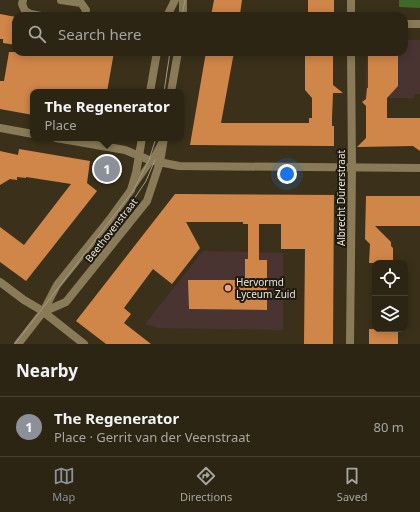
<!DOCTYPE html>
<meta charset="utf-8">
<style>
body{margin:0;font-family:"Noto Sans",sans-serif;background:#383122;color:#f1f3f6}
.controls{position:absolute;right:12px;bottom:12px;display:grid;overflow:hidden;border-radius:8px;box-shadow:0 2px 10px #0003}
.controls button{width:36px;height:36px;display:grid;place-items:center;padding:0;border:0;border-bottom:1px solid #484234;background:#2c2514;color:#f1f3f6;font:20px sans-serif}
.you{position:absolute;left:287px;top:174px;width:14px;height:14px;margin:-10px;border:3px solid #fff;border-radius:50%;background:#1a73e8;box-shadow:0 0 0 6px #1a73e833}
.badge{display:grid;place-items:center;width:26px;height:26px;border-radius:50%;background:#8c9099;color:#fff;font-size:13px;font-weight:700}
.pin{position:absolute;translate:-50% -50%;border:2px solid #fff;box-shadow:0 1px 4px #0006}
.popup{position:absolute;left:30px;top:89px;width:154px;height:52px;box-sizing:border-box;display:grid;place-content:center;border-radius:8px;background:#2c2514;filter:drop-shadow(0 1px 3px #0005);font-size:13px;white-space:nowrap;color:#a6a5a0}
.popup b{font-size:15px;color:#f1f3f6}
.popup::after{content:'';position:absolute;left:50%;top:100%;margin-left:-8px;border:8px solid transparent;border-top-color:#2c2514}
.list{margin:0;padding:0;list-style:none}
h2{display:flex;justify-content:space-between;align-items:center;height:52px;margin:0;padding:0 16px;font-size:17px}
h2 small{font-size:13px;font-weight:400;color:#a6a5a0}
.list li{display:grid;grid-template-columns:26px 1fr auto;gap:12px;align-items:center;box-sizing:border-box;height:60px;padding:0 16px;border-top:1px solid #484234}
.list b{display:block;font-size:15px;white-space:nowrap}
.list p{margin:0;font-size:13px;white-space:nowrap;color:#a6a5a0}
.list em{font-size:13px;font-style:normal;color:#a6a5a0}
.icon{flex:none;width:22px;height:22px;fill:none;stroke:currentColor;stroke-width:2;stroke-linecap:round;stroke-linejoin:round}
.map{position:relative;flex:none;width:420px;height:344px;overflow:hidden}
.search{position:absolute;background:#2c2514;box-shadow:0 2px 10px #0003;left:12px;right:12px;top:12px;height:44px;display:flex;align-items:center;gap:10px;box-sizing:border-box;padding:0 14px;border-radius:12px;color:#a6a5a0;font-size:15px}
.sheet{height:112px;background:#2c2514}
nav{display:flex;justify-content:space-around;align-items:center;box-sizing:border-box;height:56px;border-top:1px solid #484234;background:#2c2514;font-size:11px;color:#a6a5a0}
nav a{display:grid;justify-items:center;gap:2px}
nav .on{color:#8c9099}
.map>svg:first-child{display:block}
</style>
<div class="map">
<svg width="420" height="344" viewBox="0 0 420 344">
<rect width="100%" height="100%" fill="#3b311a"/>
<g fill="#493432">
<polygon points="404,40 420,40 420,94 415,94 414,98 365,98 367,52 404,52"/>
<polygon points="203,251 283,253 283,330 159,328 145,324"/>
</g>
<polygon fill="#406929" points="399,0 420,0 420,8 399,7"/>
<g fill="#d18649">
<polygon points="214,0 242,0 240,14 237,14 237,16 211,16"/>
<rect x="308" y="0" width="26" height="16"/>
<polygon points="0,14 16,17 16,45 3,43 3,39 0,39"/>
<polygon points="9,52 114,52 107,92 33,92 33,115 0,109 0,81 4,81"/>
<polygon points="206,52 234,52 221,123 309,123 309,118 312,118 312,98 305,90 305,54 307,54 307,52 333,52 333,85 343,93 333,93 332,118 332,126 334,126 334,146 190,145"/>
<polygon points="368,52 398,52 398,86 387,98 387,118 420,118 420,151 413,146 357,147 366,138 366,106 362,102 366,99 367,88 368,88"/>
<polygon points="19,149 90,161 87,183 97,191 26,281 0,262 0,227 24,245 71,184 26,177 26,178 17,177 17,180 10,179 0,185 0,151 18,155"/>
<polygon points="175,194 334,195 333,344 304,344 305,249 281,249 281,224 259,224 259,260 267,260 267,310 189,309 188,280 245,280 245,259 248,259 248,224 243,224 243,222 186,222 200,248 172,284 153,269 124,308 131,314 124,323 151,344 106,344 76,321"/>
<polygon points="366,196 420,196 420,226 375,226 391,242 391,246 393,248 393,263 369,263 370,244 365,239"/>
<rect x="369" y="329" width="29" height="15"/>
</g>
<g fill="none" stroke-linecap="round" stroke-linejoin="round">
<polyline stroke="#897b57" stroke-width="6" points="133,187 152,160 161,143"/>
<g stroke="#897b57" stroke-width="8">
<polyline points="23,0 22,4 25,11 31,14 41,16"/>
<polyline points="61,0 81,3 86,10 85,16"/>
<polyline points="351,16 351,0"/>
<polyline points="404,24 420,24"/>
<polyline points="0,128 33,134"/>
<polyline points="56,138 125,150 149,160 179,166 420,168"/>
<polyline points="0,282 24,300 41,310 84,344"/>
<polyline points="350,344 352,168 351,52"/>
</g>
<g stroke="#897b57" stroke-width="8">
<polyline points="167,16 175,0"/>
<polyline points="183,16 183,0"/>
<polyline points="150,92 157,52"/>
<polyline points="171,92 178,52"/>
<polyline points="43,312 66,302 147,201 160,162 164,138"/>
<polyline points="18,344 43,312 57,285 110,219 131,190 136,173 142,138"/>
</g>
<g stroke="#a29a88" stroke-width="1">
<polyline points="182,16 185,0"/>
<polyline points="164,92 170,52"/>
<polyline points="130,205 146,181 155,160"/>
<polyline points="15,344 133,191 149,160 156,138"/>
</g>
</g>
<circle fill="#f1a27b" stroke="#1e1a0f" stroke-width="1.5" cx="228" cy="288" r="4"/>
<g text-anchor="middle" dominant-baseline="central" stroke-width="4" stroke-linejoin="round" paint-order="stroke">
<g font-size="10" fill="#ebe5d7" stroke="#1e1a0f">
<text transform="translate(341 198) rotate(-90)">Albrecht Dürerstraat</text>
<text transform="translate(111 230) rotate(-52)">Beethovenstraat</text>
</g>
<g font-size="10" fill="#ebe5d7" stroke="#1e1a0f" text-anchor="start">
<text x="236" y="282">Hervormd<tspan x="236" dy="12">Lyceum Zuid</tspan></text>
</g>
</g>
</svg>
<div class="controls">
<button><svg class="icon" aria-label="locate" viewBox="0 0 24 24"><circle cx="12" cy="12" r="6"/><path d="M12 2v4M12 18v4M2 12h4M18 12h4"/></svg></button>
<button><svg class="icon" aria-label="layers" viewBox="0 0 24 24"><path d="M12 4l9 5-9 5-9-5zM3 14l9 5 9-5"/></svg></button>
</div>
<div class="you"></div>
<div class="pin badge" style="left:107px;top:169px">1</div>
<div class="popup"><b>The Regenerator</b>Place</div>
<div class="search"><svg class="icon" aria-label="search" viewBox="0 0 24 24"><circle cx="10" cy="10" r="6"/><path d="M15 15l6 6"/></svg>Search here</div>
</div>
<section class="sheet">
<h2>Nearby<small></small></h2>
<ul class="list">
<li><span class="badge">1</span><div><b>The Regenerator</b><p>Place · Gerrit van der Veenstraat</p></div><em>80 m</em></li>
</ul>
</section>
<nav>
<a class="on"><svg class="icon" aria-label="map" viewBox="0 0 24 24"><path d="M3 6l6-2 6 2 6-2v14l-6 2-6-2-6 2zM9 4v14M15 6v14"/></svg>Map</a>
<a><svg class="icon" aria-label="directions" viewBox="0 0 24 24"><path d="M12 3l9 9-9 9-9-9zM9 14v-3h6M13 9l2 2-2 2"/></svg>Directions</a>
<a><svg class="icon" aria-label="saved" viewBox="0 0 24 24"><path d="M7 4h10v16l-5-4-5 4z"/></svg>Saved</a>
</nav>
